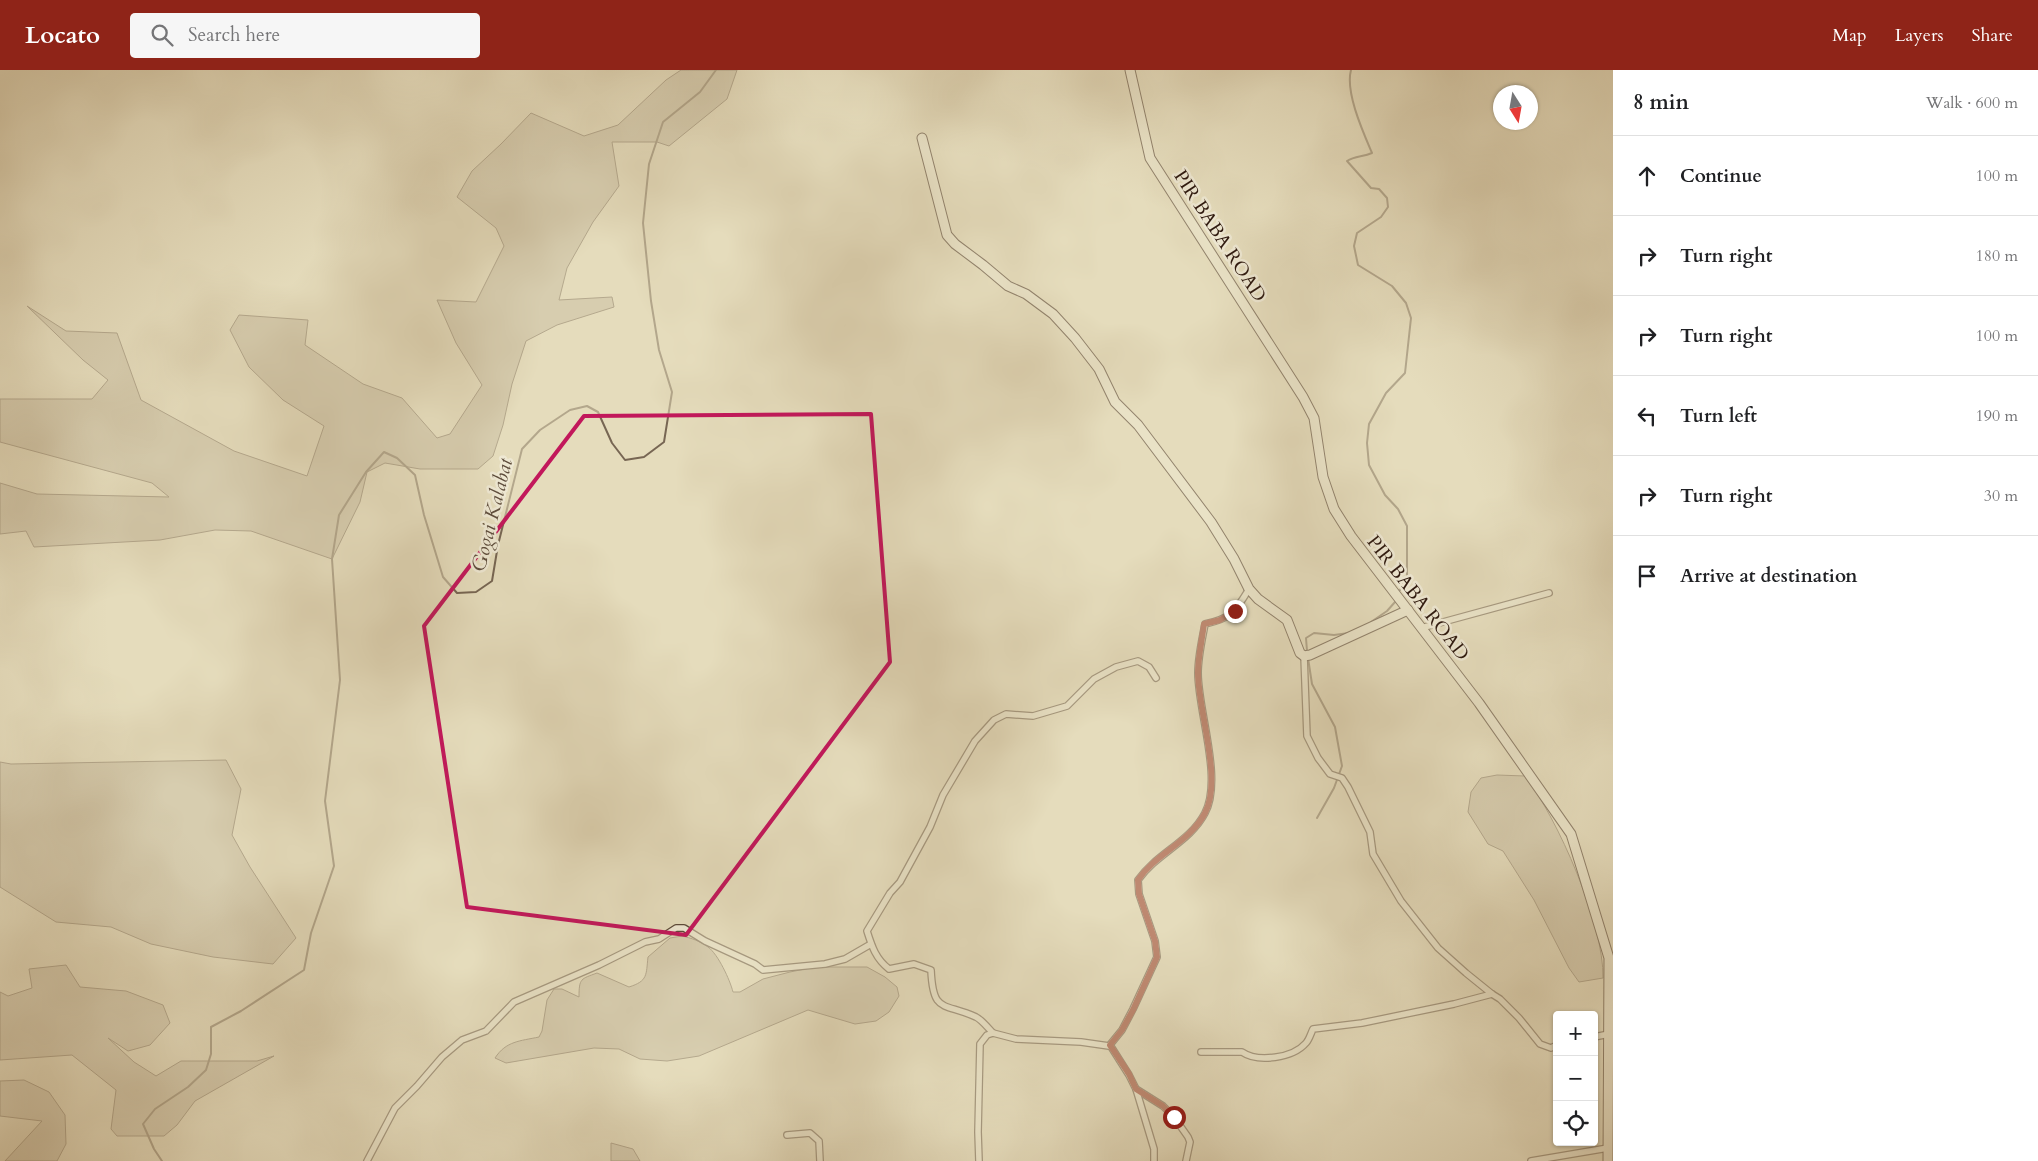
<!DOCTYPE html>
<meta charset="utf-8">
<style>
body{margin:0;font-family:Cardo,serif;background:#f6f6f6;color:#202124}
.controls{position:absolute;right:15px;bottom:15px;display:grid;overflow:hidden;border-radius:5px;box-shadow:0 1px 4px #0004}
.controls button{width:45px;height:45px;display:grid;place-items:center;padding:0;border:0;border-bottom:1px solid #e0e0e0;background:#fff;color:#202124;font:25px sans-serif}
.compass{position:absolute;left:1493px;top:15px;width:45px;height:45px;border-radius:50%;background:#fff;box-shadow:0 1px 4px #0004;rotate:169deg}
.stop{position:absolute;width:15px;height:15px;margin:-11px;border:4px solid #8f2418;border-radius:50%;background:#fff}
.stop.end{background:#8f2418;border-color:#fff;box-shadow:0 1px 5px #0008}
.list{margin:0;padding:0;list-style:none}
h2{display:flex;justify-content:space-between;align-items:center;height:65px;margin:0;padding:0 20px;font-size:21px}
h2 small{font-size:16px;font-weight:400;color:#757577}
.list li{display:grid;grid-template-columns:32px 1fr auto;gap:15px;align-items:center;box-sizing:border-box;height:80px;padding:0 20px;border-top:1px solid #e0e0e0}
.list b{display:block;font-size:19px;white-space:nowrap}
.list em{font-size:16px;font-style:normal;color:#757577}
.icon{flex:none;width:28px;height:28px;fill:none;stroke:currentColor;stroke-width:2;stroke-linecap:round;stroke-linejoin:round}
.map{position:relative;flex:none;width:1613px;height:1091px;overflow:hidden}
header{display:flex;align-items:center;gap:30px;box-sizing:border-box;height:70px;padding:0 25px;background:#8f2418;color:#fff}
header strong{font-size:24px}
nav{display:flex;gap:28px;margin-inline-start:auto;font-size:18px}
.search{width:350px;height:45px;background:#f6f6f6;display:flex;align-items:center;gap:12px;box-sizing:border-box;padding:0 18px;border-radius:5px;color:#757577;font-size:19px}
main{display:flex}
aside{flex:1;background:#fff}
.map>svg:first-child{display:block}
</style>
<header>
<strong>Locato</strong>
<div class="search"><svg class="icon" aria-label="search" viewBox="0 0 24 24"><circle cx="10" cy="10" r="6"/><path d="M15 15l6 6"/></svg>Search here</div>
<nav><a>Map</a><a>Layers</a><a>Share</a></nav>
</header>
<main>
<div class="map">
<svg width="1613" height="1091" viewBox="0 0 1613 1091">
<rect width="100%" height="100%" fill="#e5dcbc"/>
<filter id="stains"><feTurbulence type="fractalNoise" baseFrequency=".004" numOctaves="4"/><feColorMatrix values="0 0 0 0 .2 0 0 0 0 .09 0 0 0 0 .02 0 0 0 .5 -.17"/></filter>
<radialGradient id="worn" r=".72"><stop offset=".6" stop-color="#630" stop-opacity="0"/><stop offset="1" stop-color="#630" stop-opacity=".3"/></radialGradient>
<g fill="#c6bb9f" stroke="#7a6a57">
<polygon points="681,0 737,0 727,29 669,76 657,72 612,72 619,116 593,152 567,198 559,230 612,227 614,237 557,255 526,271 512,314 503,355 493,386 478,399 420,399 385,393 367,402 360,432 332,489 251,461 215,460 160,470 34,477 26,461 0,464 0,413 37,424 169,427 152,413 0,372 0,329 92,329 108,310 83,290 27,236 66,261 117,263 141,330 234,381 307,406 324,356 283,330 249,297 230,260 239,245 308,250 305,275 363,314 402,328 437,368 450,364 482,315 456,273 437,230 476,232 504,176 496,158 457,127 472,101 501,74 531,43 584,66 618,55 666,10"/>
<polygon points="226,690 241,719 232,765 250,797 296,868 273,894 213,887 151,874 111,857 56,852 0,817 0,692 11,694"/>
<path d="M1497,705L1525,706C1558,749 1604,854 1603,908L1579,912L1569,898L1534,830L1503,781L1488,774L1468,742L1471,722L1481,708Z"/>
<path d="M682,866C691,868 700,871 708,877C718,884 730,910 733,922H740L763,909L790,902L815,897H867L885,907L897,917L899,926L889,942L876,951L855,954L808,940L699,986L667,991L640,989L619,979L594,978L506,993L495,988C506,971 520,971 539,967L542,961L547,930L554,919H562L579,927C579,908 581,909 597,903L629,917C648,911 646,905 648,887L670,868Z"/>
<polygon points="66,895 80,917 126,921 163,935 170,953 150,975 128,981 108,968 134,992 156,1006 181,991 257,991 274,986 195,1031 177,1055 164,1066 117,1066 111,1059 116,1020 72,985 0,990 0,922 8,926 32,918 29,899"/>
<polygon points="24,1010 49,1022 65,1045 66,1074 57,1091 5,1091 42,1051 0,1046 0,1011"/>
<polygon points="611,1073 633,1079 640,1091 611,1091"/>
</g>
<g fill="none" stroke-linecap="round" stroke-linejoin="round">
<g stroke="#776653" stroke-width="2">
<path d="M1351,0C1345,22 1363,62 1372,83C1363,87 1355,86 1347,91L1371,118L1379,119L1387,128L1388,137L1381,147L1357,163L1354,176L1358,195L1392,216L1406,233L1411,248L1405,303L1386,323L1369,354L1367,373L1369,395L1385,425L1398,439L1407,456V507L1400,520"/>
<polyline points="1371,552 1387,541 1395,532"/>
<polyline points="1307,581 1306,568 1314,563 1334,565 1349,563"/>
<polyline points="1308,588 1312,614 1335,657 1342,696 1334,718 1317,748"/>
<polyline points="162,1091 154,1079 143,1054 155,1039 188,1017 206,1000 211,984 211,957 241,941 304,900 311,863 334,796 325,731 340,610 332,489 339,445 366,402 384,382 397,388 415,405 424,445 443,507 457,523 476,522 492,511 498,475 522,379 540,360 570,340 587,336 598,342 612,373 625,390 644,387 664,372 672,322 659,280 651,231 643,153 649,94 663,52 700,22 716,0"/>
</g>
<g stroke="#5c4a3a" stroke-width="8">
<g id="street">
<polyline points="1421,558 1549,523"/>
<polyline points="1304,586 1307,666 1318,688 1330,704 1342,708 1348,717 1370,762 1373,784 1401,831 1438,878 1466,903 1492,924 1500,929 1519,948 1540,974 1551,978 1557,975"/>
<path d="M993,963C988,958 982,950 976,947C943,932 933,944 931,900L914,894L889,899C876,889 872,877 867,861L890,823L900,812L930,757L943,725L975,671L994,650L1006,644L1033,646L1067,636L1094,609L1116,597L1138,591L1149,597L1156,608"/>
<polyline points="1594,967 1609,964"/>
<polyline points="1110,975 1129,1005 1136,1019 1163,1036 1174,1047 1188,1067 1190,1072 1186,1091"/>
<path d="M1201,982H1242C1258,993 1293,988 1306,973C1309,970 1311,963 1313,959L1362,953L1454,934L1492,924"/>
<polyline points="1136,1019 1154,1079 1154,1091"/>
<polyline points="787,1065 810,1063 819,1071 820,1091"/>
<polyline points="367,1091 395,1038 417,1016 442,987 462,970 486,961 514,932 599,895 645,872 659,869 676,858 684,858 705,871 755,894 763,900 825,894 845,889 871,874"/>
<path d="M979,1091L978,1062L980,974L987,965L993,963L1016,969L1081,972L1109,976L1122,960L1133,939L1157,887L1155,871L1139,824L1138,810C1157,783 1190,772 1205,743C1223,709 1198,641 1198,603C1198,587 1202,570 1205,554C1232,548 1235,542 1249,519"/>
<polyline points="1531,1091 1608,1078"/>
</g>
</g>
<g stroke="#2e190f" stroke-width="11">
<g id="secondary">
<polyline points="1130,0 1150,88 1303,327 1314,348 1323,407 1334,439 1351,466 1479,633 1571,764 1609,888 1608,1091"/>
<polyline points="922,68 947,165 955,174 983,195 1008,216 1026,224 1053,244 1075,268 1099,299 1115,332 1138,355 1211,452 1234,489 1249,519 1258,529 1287,550 1300,583 1304,586 1310,585 1408,540"/>
</g>
</g>
<use href="#street" stroke="#eee8d3" stroke-width="5.5"/>
<use href="#secondary" stroke="#eee8d3" stroke-width="9"/>
</g>
<g fill="none" stroke-linecap="round" stroke-linejoin="round">
<path stroke="#8f2418" stroke-width="6" d="M1174,1047L1163,1036L1136,1019L1129,1004L1110,975L1122,960L1133,940L1157,887L1155,871L1139,824L1138,810C1156,783 1190,772 1205,743C1223,709 1198,641 1198,603C1198,587 1202,570 1204,554L1220,550L1235,541"/>
</g>
<path d="M0 0H1613V1091H0ZM871,344L890,592L686,865L467,837L424,556L584,346Z" fill="#e5dcbc" fill-opacity=".55" fill-rule="evenodd"/>
<path fill="none" stroke="#c2185b" stroke-width="4" stroke-linejoin="round" d="M871,344L890,592L686,865L467,837L424,556L584,346Z"/>
<g text-anchor="middle" dominant-baseline="central" stroke-width="5" stroke-linejoin="round" paint-order="stroke">
<g font-size="19" fill="#2e190f" stroke="#eee8d3">
<text transform="translate(1220 166) rotate(57)">PIR BABA ROAD</text>
<text transform="translate(1418 528) rotate(52)">PIR BABA ROAD</text>
</g>
<g font-size="20" font-style="italic" fill="#5e4d3d" stroke="#eee8d3">
<text transform="translate(492 445) rotate(-76)">Gogai Kalabat</text>
</g>
</g>
<rect width="100%" height="100%" filter="url(#stains)"/>
<rect width="100%" height="100%" fill="url(#worn)"/>
</svg>
<div class="controls">
<button>+</button>
<button>−</button>
<button><svg class="icon" aria-label="locate" viewBox="0 0 24 24"><circle cx="12" cy="12" r="6"/><path d="M12 2v4M12 18v4M2 12h4M18 12h4"/></svg></button>
</div>
<svg class="compass" viewBox="-18 -18 36 36"><path d="M0-13l5 13h-10z" fill="#e53935"/><path d="M0 13l5-13h-10z" fill="#757577"/></svg>
<div class="stop" style="left:1174px;top:1047px"></div>
<div class="stop end" style="left:1235px;top:541px"></div>
</div>
<aside>
<h2>8 min<small>Walk · 600 m</small></h2>
<ul class="list">
<li><svg class="icon" aria-label="ahead" viewBox="0 0 24 24"><path d="M12 20V5M6 11l6-6 6 6"/></svg><div><b>Continue</b></div><em>100 m</em></li>
<li><svg class="icon" aria-label="right" viewBox="0 0 24 24"><path d="M7 20v-9h11M14 6l5 5-5 5"/></svg><div><b>Turn right</b></div><em>180 m</em></li>
<li><svg class="icon" aria-label="right" viewBox="0 0 24 24"><path d="M7 20v-9h11M14 6l5 5-5 5"/></svg><div><b>Turn right</b></div><em>100 m</em></li>
<li><svg class="icon" aria-label="left" viewBox="0 0 24 24"><path d="M17 20v-9H6M10 6l-5 5 5 5"/></svg><div><b>Turn left</b></div><em>190 m</em></li>
<li><svg class="icon" aria-label="right" viewBox="0 0 24 24"><path d="M7 20v-9h11M14 6l5 5-5 5"/></svg><div><b>Turn right</b></div><em>30 m</em></li>
<li><svg class="icon" aria-label="arrive" viewBox="0 0 24 24"><path d="M6 21V4h12l-3 4 3 4H6"/></svg><div><b>Arrive at destination</b></div></li>
</ul>
</aside>
</main>
